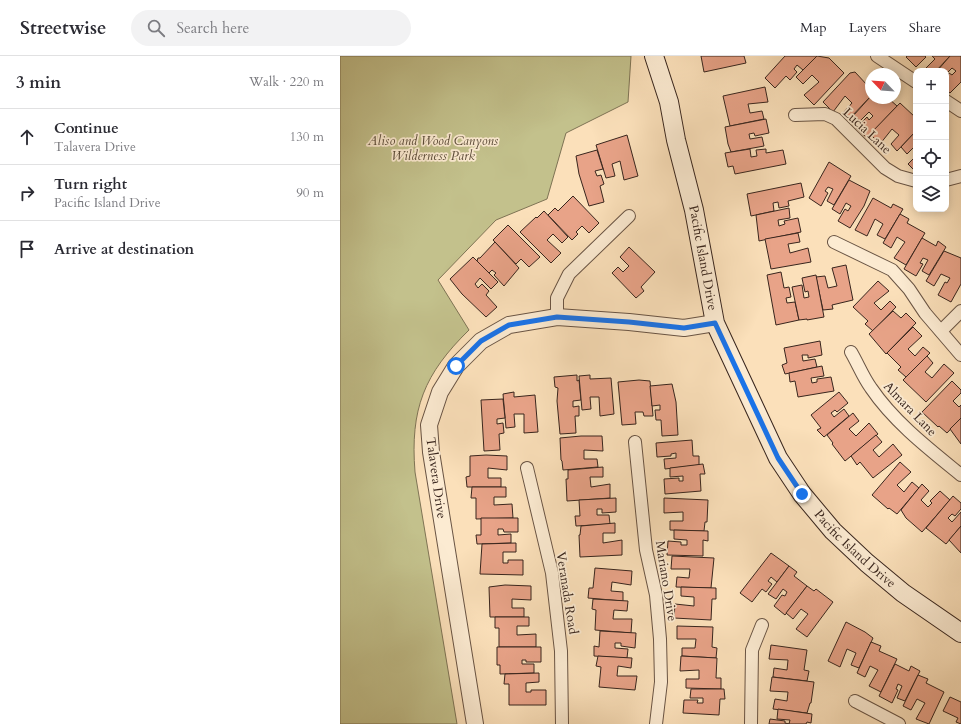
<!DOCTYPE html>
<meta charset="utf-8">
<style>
body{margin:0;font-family:Cardo,serif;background:#f2f2f3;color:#2b2b33}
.controls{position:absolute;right:12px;top:12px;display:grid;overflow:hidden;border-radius:8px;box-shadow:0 2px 10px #0003}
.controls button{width:36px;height:36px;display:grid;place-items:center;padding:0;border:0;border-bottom:1px solid #e1e1e2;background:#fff;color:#2b2b33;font:20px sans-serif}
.compass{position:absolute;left:525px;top:12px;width:36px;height:36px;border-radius:50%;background:#fff;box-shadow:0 2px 10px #0003;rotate:295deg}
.stop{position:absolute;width:12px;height:12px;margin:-9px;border:3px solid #1a73e8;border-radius:50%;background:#fff}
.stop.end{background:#1a73e8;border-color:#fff;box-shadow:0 1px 4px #0008}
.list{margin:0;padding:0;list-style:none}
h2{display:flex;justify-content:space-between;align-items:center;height:52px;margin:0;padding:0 16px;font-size:17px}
h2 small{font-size:13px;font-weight:400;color:#7c7c81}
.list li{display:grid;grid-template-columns:26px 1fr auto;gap:12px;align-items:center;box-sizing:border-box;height:56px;padding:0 16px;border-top:1px solid #e1e1e2}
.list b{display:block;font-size:15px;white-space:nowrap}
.list p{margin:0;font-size:13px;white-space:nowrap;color:#7c7c81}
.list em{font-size:13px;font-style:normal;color:#7c7c81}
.icon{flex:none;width:22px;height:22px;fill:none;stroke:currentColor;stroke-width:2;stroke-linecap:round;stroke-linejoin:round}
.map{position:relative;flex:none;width:621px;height:668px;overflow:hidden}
header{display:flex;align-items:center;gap:24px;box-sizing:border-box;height:56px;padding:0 20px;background:#fff;border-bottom:1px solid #e1e1e2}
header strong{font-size:19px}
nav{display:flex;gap:22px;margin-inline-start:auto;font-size:14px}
.search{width:280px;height:36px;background:#f2f2f3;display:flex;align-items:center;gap:10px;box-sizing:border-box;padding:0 14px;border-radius:22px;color:#7c7c81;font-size:15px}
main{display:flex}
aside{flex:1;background:#fff}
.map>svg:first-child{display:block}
</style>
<header>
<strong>Streetwise</strong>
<div class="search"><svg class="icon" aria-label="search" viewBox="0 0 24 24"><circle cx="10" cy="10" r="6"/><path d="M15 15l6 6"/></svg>Search here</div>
<nav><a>Map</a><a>Layers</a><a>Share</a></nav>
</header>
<main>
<aside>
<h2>3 min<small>Walk · 220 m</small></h2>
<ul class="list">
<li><svg class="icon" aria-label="ahead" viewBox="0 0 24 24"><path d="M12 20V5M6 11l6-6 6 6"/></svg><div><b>Continue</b><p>Talavera Drive</p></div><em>130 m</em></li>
<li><svg class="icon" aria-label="right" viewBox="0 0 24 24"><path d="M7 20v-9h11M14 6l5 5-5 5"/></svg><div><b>Turn right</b><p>Pacific Island Drive</p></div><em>90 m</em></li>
<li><svg class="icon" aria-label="arrive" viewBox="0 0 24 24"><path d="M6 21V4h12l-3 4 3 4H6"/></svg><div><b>Arrive at destination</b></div></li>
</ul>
</aside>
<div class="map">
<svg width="621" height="668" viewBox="0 0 621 668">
<rect width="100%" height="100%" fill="#fbe0ba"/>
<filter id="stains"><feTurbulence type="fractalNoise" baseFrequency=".005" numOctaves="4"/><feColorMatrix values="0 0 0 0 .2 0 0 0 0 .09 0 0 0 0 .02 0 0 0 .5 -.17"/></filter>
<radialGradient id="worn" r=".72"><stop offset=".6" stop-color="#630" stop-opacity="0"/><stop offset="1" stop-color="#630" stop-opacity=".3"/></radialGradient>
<path fill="#c3c18c" stroke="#7e7354" d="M0,0H291L288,46L226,77L207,143L156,164L98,224L129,274C84,318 70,353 75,416L117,668H0Z"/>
<g fill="#e8a388" stroke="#38251d">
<polygon points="361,0 404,0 406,7 364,16"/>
<polygon points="445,0 477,0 463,14 457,9 454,13 457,16 450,24 446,20 435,32 425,22"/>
<polygon points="477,0 489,2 504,17 474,49 464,39 479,26 472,19 463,28 456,21"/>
<polygon points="567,0 585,0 586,1 576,11 566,1"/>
<polygon points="592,0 610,0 596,15 590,15 586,12 595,3"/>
<polygon points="610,0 621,0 621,26 610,37 606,34 606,21 609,17 612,19 616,15 612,12 606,18 606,15 597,15"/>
<polygon points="515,16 528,30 527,31 531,34 531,40 510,62 504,56 512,47 505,40 493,56 483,46 510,17"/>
<polygon points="425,31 428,46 408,48 410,57 422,55 424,63 390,70 383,40"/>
<polygon points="531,40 531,42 548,42 557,50 527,82 516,72 527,61 529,64 533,60 529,56 520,65 514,59"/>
<polygon points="560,47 575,61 576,75 557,95 551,88 559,79 552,73 540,88 530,78"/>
<polygon points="426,63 429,77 415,80 414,77 409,78 410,83 422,81 424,90 391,96 388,88 385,71"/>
<polygon points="576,75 576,89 567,98 561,91"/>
<polygon points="287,79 298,120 284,124 280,105 272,108 275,120 266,122 256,89"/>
<polygon points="410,93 411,101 417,100 416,94 426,93 426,97 443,94 446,108 395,118 393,110 388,111 385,97"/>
<polygon points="257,94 263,113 255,115 257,120 261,119 264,128 260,130 264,146 249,150 239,118 236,100"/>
<polygon points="576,100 576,116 568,108"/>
<polygon points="489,106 511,120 494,149 487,145 493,133 488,131 485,135 488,137 481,150 469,142"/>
<polygon points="509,124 530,135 524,150 510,172 498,165 505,153 508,155 511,150 506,147 500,158 492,153"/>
<polygon points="461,127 464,141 448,145 449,150 439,152 438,146 433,147 434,155 411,160 407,138"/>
<polygon points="233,140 259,167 249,177 242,170 236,176 238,178 232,184 208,159 215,152 218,155"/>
<polygon points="533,142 551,152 553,148 563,153 545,183 537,179 543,168 535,163 527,180 515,174"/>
<polygon points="449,152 450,162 438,164 439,170 445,168 444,165 458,162 461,176 419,185 416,159"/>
<polygon points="204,155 228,181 222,187 213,178 207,184 221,197 211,207 180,176 196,161 197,162"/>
<polygon points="560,158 569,163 567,167 585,177 566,209 554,202 565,186 557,181 551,192 543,187"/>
<polygon points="168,169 200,201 189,211 181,203 176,208 153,184"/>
<polygon points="458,177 460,186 448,188 450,197 468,192 471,206 431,213 425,183"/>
<polygon points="582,182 596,190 598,185 606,191 589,219 582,215 588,204 583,202 580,207 583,208 576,220 564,213"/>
<polygon points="155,186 179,212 164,230 154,219 156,217 152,214 149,217 137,205 138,202 140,202"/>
<polygon points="289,191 315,216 301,231 304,235 296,242 272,217 278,211 283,216 289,210 280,201"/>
<polygon points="604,195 621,202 621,228 611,246 598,239 605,226 607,227 610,222 601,218 594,230 586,225"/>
<polygon points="133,201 158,226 151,233 140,222 135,228 138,232 142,228 149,235 146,239 157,251 146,261 122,238 110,223"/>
<polygon points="506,209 513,244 492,249 493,253 483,254 476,221 485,220 488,232 497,230 492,212"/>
<polygon points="441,216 444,232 449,231 451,241 446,242 447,247 455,246 459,264 436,269 427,219"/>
<polygon points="476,219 484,261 467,264 467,263 459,264 452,231 462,229 464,242 469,241 468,235 465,236 462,222"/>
<polygon points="538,225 549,235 534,247 541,254 550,245 556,251 533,275 525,268 528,265 513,251"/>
<polygon points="553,255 561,262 566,257 576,267 546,298 529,278"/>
<polygon points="573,271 582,280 568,293 575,300 583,291 590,297 566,321 558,314 561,311 547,297"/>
<polygon points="480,285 482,299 468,302 468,299 462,299 463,305 475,303 477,311 445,318 442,309 447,307 444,292"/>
<polygon points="587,300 593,307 585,316 592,322 604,308 614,317 586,346 563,324"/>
<polygon points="482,310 484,320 471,322 472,327 477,326 477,323 491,321 494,335 458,341 455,325 450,326 449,317"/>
<polygon points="237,319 237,325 239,324 241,344 233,345 233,351 239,350 239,360 235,360 236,377 220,378 217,345 218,332 215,331 214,321"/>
<polygon points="250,319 250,323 271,322 274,358 260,360 259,341 250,341 251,353 242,354 239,320"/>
<polygon points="299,324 310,325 313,360 304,360 303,356 295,356 296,368 282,369 278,326"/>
<polygon points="612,325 621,334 621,337 613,345 619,351 621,349 621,362 607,377 599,370 598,371 582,356"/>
<polygon points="332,328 336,346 338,379 322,380 321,364 316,364 315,354 320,354 320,349 312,350 310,330"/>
<polygon points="174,336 174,341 195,339 198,376 184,377 184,358 174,358 175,371 166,372 163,338"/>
<polygon points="499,336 508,347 497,356 495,354 491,357 494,361 504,353 509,360 484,381 477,374 481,372 471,359"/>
<polygon points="163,343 165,362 157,363 157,368 163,367 164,377 159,378 160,394 144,395 141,344"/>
<polygon points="513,357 519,365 509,373 516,380 529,367 538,378 505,405 492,388 493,387 487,379"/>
<polygon points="621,362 621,388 610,373"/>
<polygon points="536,379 542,386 533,394 539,401 553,388 562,399 533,422 520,406 517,409 511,400"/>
<polygon points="241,380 262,380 263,395 244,394 244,403 257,403 258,411 223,414 222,405 221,404 220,382"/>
<polygon points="352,384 353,400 359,400 359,409 325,413 324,403 336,402 336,397 331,398 331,400 317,401 316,387"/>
<polygon points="146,399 167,400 167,414 148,412 148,422 161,422 161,431 127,431 126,421 130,420 130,400"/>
<polygon points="560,406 571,416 557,429 564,436 572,426 579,432 557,458 549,452 548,453 532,439"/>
<polygon points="363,408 365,418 360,418 361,435 325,438 324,423 339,422 339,425 343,425 343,420 330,421 330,412"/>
<polygon points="263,411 263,421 250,421 251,431 270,428 270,442 227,445 226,423 228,423 228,414"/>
<polygon points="582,428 589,435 581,444 588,451 592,447 590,445 600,435 610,444 582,476 566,462 561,454"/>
<polygon points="132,431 166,431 166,441 154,441 154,449 172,448 173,462 136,463 136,442 131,442"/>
<polygon points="613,440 621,447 621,453 615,460 612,458 608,462 612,466 621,456 621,470 606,488 586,472"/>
<polygon points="276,442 276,456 262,457 262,453 257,453 257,459 269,459 270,468 236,470 235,460 240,460 239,444"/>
<polygon points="324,442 368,444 367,466 365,466 364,475 330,474 330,465 343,465 343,456 324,457"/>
<polygon points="141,462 178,462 178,476 164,476 163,473 158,473 158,479 171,478 171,487 137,488 136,479 141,479"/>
<polygon points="275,467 275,477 263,477 263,487 282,484 282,499 240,501 239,479 240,479 241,470"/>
<polygon points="621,470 621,497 609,484"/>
<polygon points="334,474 368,475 368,485 363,484 363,500 327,499 328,485 341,486 341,489 347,489 347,484 334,483"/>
<polygon points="176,487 176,496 163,496 163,507 168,507 168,504 183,504 183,519 140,518 142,488"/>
<polygon points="431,497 449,510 437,526 431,521 428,525 432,528 426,536 422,533 412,546 400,537"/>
<polygon points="332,500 374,502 371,532 336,531 337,521 349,522 350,513 331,513"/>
<polygon points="449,510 457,516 454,520 467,530 445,559 434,550 442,539 445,540 447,536 443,533 436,543 428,538"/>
<polygon points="255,512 292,515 291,529 272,526 271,535 283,536 283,545 248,542 249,532 253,532"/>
<polygon points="165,529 191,530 191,544 172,543 172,552 184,552 184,561 150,561 149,531"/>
<polygon points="467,530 474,535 476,533 493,546 467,581 456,573 468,558 461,553 453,563 446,557"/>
<polygon points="341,531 376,532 376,543 372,543 371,564 334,562 335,548 354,550 354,541 341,540"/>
<polygon points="253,543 288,545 287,555 274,554 273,563 292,563 291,577 255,574 256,554 252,553"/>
<polygon points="155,561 189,561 189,570 177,570 177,579 196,578 196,591 159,591 159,572 155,572"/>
<polygon points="506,566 525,576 533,582 519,612 511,609 516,597 507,593 500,611 488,605"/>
<polygon points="337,570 373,571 372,591 377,592 376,602 342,600 342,592 355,592 356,583 337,583"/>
<polygon points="260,575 296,577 295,592 281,590 281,587 275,587 275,592 288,593 287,602 254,600 254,590 259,591"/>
<polygon points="531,586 541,590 539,595 557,603 541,636 529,630 538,614 530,610 525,621 517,617"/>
<polygon points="431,589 467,594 464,614 469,615 467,625 433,621 434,612 447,614 448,604 429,603"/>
<polygon points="157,591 201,591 201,606 186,606 186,604 182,604 182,608 194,608 194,617 160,618 160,609 157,609"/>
<polygon points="258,600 292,602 291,612 278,610 277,620 297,620 295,634 259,631 261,611 256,610"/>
<polygon points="341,600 377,602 376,622 381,622 381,633 346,632 346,623 359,623 359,614 340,615"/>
<polygon points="555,608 569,615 571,610 580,615 565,645 557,642 562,630 558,628 556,633 558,634 552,647 539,640"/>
<polygon points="199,617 199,626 186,627 186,636 191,636 191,634 206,634 206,649 169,649 169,628 164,628 165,618"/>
<polygon points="578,619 588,623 586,627 604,636 589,668 576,663 585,647 577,643 571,654 563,650"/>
<polygon points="432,621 474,626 471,647 470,647 467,657 433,653 435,643 447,645 448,636 430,635"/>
<polygon points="351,633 384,633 385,643 380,643 379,659 343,657 344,644 358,644 357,647 363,647 363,642 350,642"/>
<polygon points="610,641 621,646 621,668 616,666 618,662 603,655"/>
<polygon points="438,653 472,658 471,667 467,666 466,668 429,668 430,663 445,665 445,667 449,668 450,664 437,663"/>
</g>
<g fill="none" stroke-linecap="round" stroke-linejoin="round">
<g stroke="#695444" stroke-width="14">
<g id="minor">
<polyline points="537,0 576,26"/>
<polyline points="606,45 621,55"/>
<polyline points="455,59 485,58 496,63 545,112 558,120 576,125"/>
<polyline points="606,124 621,120"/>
<polyline points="494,186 552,214 569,233 585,257 621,299"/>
<polyline points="217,261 217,242 229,218 289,160"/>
<polyline points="601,275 621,255"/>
<path d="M511,296C518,308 523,321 531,332C554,366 589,393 621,419"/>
<polyline points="295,386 306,494 316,539 320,583 321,626 316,668"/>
<polyline points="187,412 212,517 221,595 222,668"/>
<polyline points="515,645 559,668"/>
<polyline points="411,668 412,594 422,569"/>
</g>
</g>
<g stroke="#695444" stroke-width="18">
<polyline id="tertiary" points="135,668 91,396 89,369 100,336 116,310 141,285 169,269 217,261 289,266 344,272 375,267"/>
</g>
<g stroke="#38251d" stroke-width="20">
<g id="secondary">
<path id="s1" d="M314,0L329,46L336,84L354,154L375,267L438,402L462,438L493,475L527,507L563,537L621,577"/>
</g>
</g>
<use href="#minor" stroke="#fcebd2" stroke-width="12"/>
<use href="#tertiary" stroke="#fcebd2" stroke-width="16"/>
<use href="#secondary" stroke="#fcebd2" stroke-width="18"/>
</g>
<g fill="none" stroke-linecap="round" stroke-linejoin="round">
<polyline stroke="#1a73e8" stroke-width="5" points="116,310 141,285 169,269 217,261 289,266 344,272 375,267 438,402 462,438"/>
</g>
<g text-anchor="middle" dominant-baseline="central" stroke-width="3.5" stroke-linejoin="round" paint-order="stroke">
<g font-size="13" fill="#38251d" stroke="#fcebd2">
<text transform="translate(527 75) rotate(43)">Lucia Lane</text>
<text stroke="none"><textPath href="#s1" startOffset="208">Pacific Island Drive</textPath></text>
<text transform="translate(570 353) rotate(46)">Almara Lane</text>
<text transform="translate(96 422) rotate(82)">Talavera Drive</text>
<text stroke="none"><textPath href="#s1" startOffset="543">Pacific Island Drive</textPath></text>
<text transform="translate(326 525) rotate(81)">Mariano Drive</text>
<text transform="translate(227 537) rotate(81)">Veranada Road</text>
</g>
<g font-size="13" font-style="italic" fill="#5b4c39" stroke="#fcebd2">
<text x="93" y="85">Aliso and Wood Canyons<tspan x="93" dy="15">Wilderness Park</tspan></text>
</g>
</g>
<rect width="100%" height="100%" filter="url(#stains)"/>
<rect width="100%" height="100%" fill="url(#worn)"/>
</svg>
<div class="controls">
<button>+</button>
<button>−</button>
<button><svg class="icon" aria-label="locate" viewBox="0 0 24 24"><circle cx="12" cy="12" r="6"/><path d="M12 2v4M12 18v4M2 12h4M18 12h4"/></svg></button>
<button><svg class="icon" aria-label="layers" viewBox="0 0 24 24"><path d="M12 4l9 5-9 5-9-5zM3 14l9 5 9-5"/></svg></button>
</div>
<svg class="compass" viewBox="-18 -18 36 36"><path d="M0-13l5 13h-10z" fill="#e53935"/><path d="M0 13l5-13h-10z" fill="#7c7c81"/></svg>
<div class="stop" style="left:116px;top:310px"></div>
<div class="stop end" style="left:462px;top:438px"></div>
</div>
</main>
